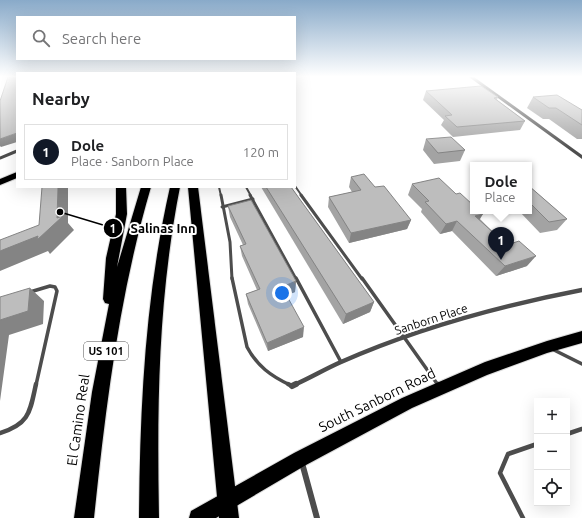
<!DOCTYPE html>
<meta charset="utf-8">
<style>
body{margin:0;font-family:Ubuntu,sans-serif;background:#f2f2f2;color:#202124}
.controls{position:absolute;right:12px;bottom:12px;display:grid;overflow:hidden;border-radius:0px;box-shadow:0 4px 16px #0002}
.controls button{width:36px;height:36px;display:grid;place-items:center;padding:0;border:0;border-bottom:1px solid #e0e0e0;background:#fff;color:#202124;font:20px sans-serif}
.you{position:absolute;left:282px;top:293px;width:14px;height:14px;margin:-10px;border:3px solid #fff;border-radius:50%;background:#1a73e8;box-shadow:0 0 0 6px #1a73e833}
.badge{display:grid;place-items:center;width:26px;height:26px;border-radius:50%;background:#111827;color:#fff;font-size:13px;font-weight:700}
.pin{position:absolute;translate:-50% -33px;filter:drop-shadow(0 1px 2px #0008)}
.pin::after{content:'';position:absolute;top:21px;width:14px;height:12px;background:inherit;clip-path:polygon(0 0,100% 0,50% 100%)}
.popup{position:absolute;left:470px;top:162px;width:62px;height:52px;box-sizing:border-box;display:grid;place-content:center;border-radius:0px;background:#fff;filter:drop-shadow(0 1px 3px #0005);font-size:13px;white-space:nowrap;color:#757577}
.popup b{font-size:15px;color:#202124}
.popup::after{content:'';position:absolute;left:50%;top:100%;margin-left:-8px;border:8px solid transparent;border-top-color:#fff}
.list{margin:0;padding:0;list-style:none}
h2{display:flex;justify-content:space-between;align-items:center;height:52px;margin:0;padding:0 16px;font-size:17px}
h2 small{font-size:13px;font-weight:400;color:#757577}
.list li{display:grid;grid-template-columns:26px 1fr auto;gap:12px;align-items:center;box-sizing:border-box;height:56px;margin:0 8px 8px;padding:0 8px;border:1px solid #e0e0e0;border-radius:0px}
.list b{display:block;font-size:15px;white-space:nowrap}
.list p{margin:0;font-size:13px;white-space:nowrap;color:#757577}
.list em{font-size:13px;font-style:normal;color:#757577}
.icon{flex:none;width:22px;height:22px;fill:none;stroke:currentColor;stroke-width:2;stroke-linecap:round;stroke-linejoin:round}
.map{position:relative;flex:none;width:582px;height:518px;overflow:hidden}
.search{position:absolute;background:#fff;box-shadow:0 4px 16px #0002;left:16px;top:16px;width:280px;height:44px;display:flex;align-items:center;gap:10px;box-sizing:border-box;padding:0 14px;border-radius:0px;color:#757577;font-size:15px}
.panel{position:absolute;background:#fff;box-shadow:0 4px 16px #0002;left:16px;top:72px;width:280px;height:116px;border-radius:0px}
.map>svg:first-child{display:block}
</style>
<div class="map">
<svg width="582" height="518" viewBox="0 0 582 518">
<rect width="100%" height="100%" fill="#fff"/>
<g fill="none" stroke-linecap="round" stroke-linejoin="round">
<g stroke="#dbdbdb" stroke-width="2">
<polygon id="trunk" points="582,331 582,343 547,353 487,375 412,408 306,465 216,518 189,518 191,511 294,453 402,398 485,362 547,341"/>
</g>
<g stroke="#dbdbdb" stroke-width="2">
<g id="motorway">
<polygon points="17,172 17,178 0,185 0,179"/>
<path d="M116,187H126L127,214L117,267L141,187H151C119,296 106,405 94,518H74L92,392L109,304L105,303L103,299L106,258L116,214Z"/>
<path d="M170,187H180C158,299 157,405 159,518H139C140,405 145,298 170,187Z"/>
<polygon points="188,187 198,187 239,518 219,518"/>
</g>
</g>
<g stroke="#4d4d4d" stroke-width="2">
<polyline points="295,186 302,196"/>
<polyline points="219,187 221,196"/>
<polyline points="246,187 251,196"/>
</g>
<g stroke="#4d4d4d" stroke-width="3">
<polyline points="221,195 230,242 232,279"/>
<polyline points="250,195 296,279"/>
<polyline points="301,195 362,279"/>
<polyline points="222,207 253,199"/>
</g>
<g stroke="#4d4d4d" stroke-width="3.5">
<path d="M232,278L247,347C257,366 271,376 290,385"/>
<polyline points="296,278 341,362"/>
<polyline points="362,278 438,385"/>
<polyline points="30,292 50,286 55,287 57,291 36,385"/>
<polyline points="552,349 582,364"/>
</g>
<g stroke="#4d4d4d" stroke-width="4.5">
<polyline points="288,384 292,386"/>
<polyline points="438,384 439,386"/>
<path d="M0,433C30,424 30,411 36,384"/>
<polyline points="567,434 582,429"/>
<polyline points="523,518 500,473 508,454 537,444"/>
</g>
<polyline stroke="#4d4d4d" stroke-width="3" points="0,158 17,151"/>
<path stroke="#4d4d4d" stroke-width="4.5" d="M294,385C310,378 325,369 341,362C418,328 499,306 582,290"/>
<g stroke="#4d4d4d" stroke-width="6">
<polyline points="292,386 296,384"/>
<polyline points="302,463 317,518"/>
</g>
<polygon fill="#4d4d4d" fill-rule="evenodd" points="469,77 474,77 582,155 582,159"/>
<use href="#trunk" fill="#000" fill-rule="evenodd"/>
<use href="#motorway" fill="#000" fill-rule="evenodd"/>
</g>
<g fill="#a3a3a3">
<polygon points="426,91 498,97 497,100 525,121 520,130 453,137 441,125 444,120 423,100"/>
<polygon points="533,97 582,110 582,139 577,139 549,119 543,119 527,108"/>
<polygon points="426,139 465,150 460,161 434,164 423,150"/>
<polygon points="351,177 375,187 411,220 407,229 349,243 328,207 329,197 352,192 349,187"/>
<polygon points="412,184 480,219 527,266 496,276 452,231 440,234 421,212 422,209 408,195"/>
<polygon points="529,186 567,219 557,230 540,233 519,211 529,211"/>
<polygon points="261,187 291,187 374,302 370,312 343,324"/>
<polygon points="228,206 296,281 295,292 287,295 303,337 268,351 248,304 246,294 257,290 242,256 240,246 243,245 230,217"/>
</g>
<g fill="#848484">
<polygon points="17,133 17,142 1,147 0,146 0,139"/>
<polygon points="58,187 68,187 68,223 74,230 50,254 48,251 0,271 0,251 57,218"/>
<polygon points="483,214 477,224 475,216"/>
<polygon points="411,220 407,229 349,243 351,233"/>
<polygon points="457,221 452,231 440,234 446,224"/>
<polygon points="536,256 527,266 496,276 505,266"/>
<polygon points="296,281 295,292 283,297 282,287"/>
<polygon points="30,288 44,301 43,324 9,335 0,401 0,320"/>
<polygon points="374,302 370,312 343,324 346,314"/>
<polygon points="304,327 303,337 268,351 267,343"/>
</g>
<g fill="#bdbdbd" stroke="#848484">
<polygon points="8,77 17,77 17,133 0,139 0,101"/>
<polygon points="481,86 498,97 494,98 525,121 457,127 445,116 452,115 426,91"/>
<polygon points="557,95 582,110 582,125 556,108 549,108 533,97"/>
<polygon points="451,137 465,150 438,153 426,139"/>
<polygon points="364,174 375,187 384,186 411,220 351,233 329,197 361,190 351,177"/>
<polygon points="439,178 456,194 460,193 473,205 473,211 480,211 483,214 475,216 507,245 519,241 536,256 505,266 457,221 446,224 425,202 429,201 412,184"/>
<polygon points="529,186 567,219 549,222 529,202"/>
<polygon points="42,187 58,187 57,218 63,216 37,240 38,236 0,251 0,240 39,225"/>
<polygon points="266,187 291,187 374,302 346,314"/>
<polygon points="251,200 296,281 282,287 304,327 267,343 246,294 260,289 240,246 246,244 228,206"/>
<polygon points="30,288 28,311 0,320 0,297"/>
</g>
<linearGradient id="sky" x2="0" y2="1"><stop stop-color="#89aac9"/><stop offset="0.51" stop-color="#fff"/><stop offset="1" stop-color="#fff" stop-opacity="0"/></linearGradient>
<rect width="582" height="150" fill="url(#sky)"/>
<g text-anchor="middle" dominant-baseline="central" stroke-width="4" stroke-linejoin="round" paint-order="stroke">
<rect fill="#fff" stroke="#4c4c4c" stroke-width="1" x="84" y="342" width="44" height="18" rx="3"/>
<g font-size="11" font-weight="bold" fill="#000">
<text x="106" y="351">US 101</text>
</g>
<g font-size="12" fill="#000" stroke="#fff">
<text transform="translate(431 319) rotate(-18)">Sanborn Place</text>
</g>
<g font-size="14" fill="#000" stroke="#fff">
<text transform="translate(377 400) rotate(-26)">South Sanborn Road</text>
<text transform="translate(78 420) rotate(-82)">El Camino Real</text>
</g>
</g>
<path fill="none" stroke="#000" stroke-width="1.5" d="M60 212L113 228"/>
<g fill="#000" stroke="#fff" stroke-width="1.5">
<circle cx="60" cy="212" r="4"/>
<circle cx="113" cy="228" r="10"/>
</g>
<g font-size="12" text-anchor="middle" font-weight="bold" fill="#fff">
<text x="113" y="233">1</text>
</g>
<g font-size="13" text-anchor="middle" font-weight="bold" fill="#000" stroke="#fff" stroke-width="4" stroke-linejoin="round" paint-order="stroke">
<text x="163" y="233">Salinas Inn</text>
</g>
</svg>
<div class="controls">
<button>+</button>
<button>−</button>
<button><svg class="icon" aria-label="locate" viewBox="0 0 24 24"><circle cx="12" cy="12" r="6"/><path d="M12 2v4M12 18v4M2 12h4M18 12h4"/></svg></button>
</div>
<div class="you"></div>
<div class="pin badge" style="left:501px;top:260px">1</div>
<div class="popup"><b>Dole</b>Place</div>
<div class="search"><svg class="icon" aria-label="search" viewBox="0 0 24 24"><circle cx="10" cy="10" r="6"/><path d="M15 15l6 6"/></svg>Search here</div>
<section class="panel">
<h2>Nearby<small></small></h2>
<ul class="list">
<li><span class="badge">1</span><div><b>Dole</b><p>Place · Sanborn Place</p></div><em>120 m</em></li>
</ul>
</section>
</div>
